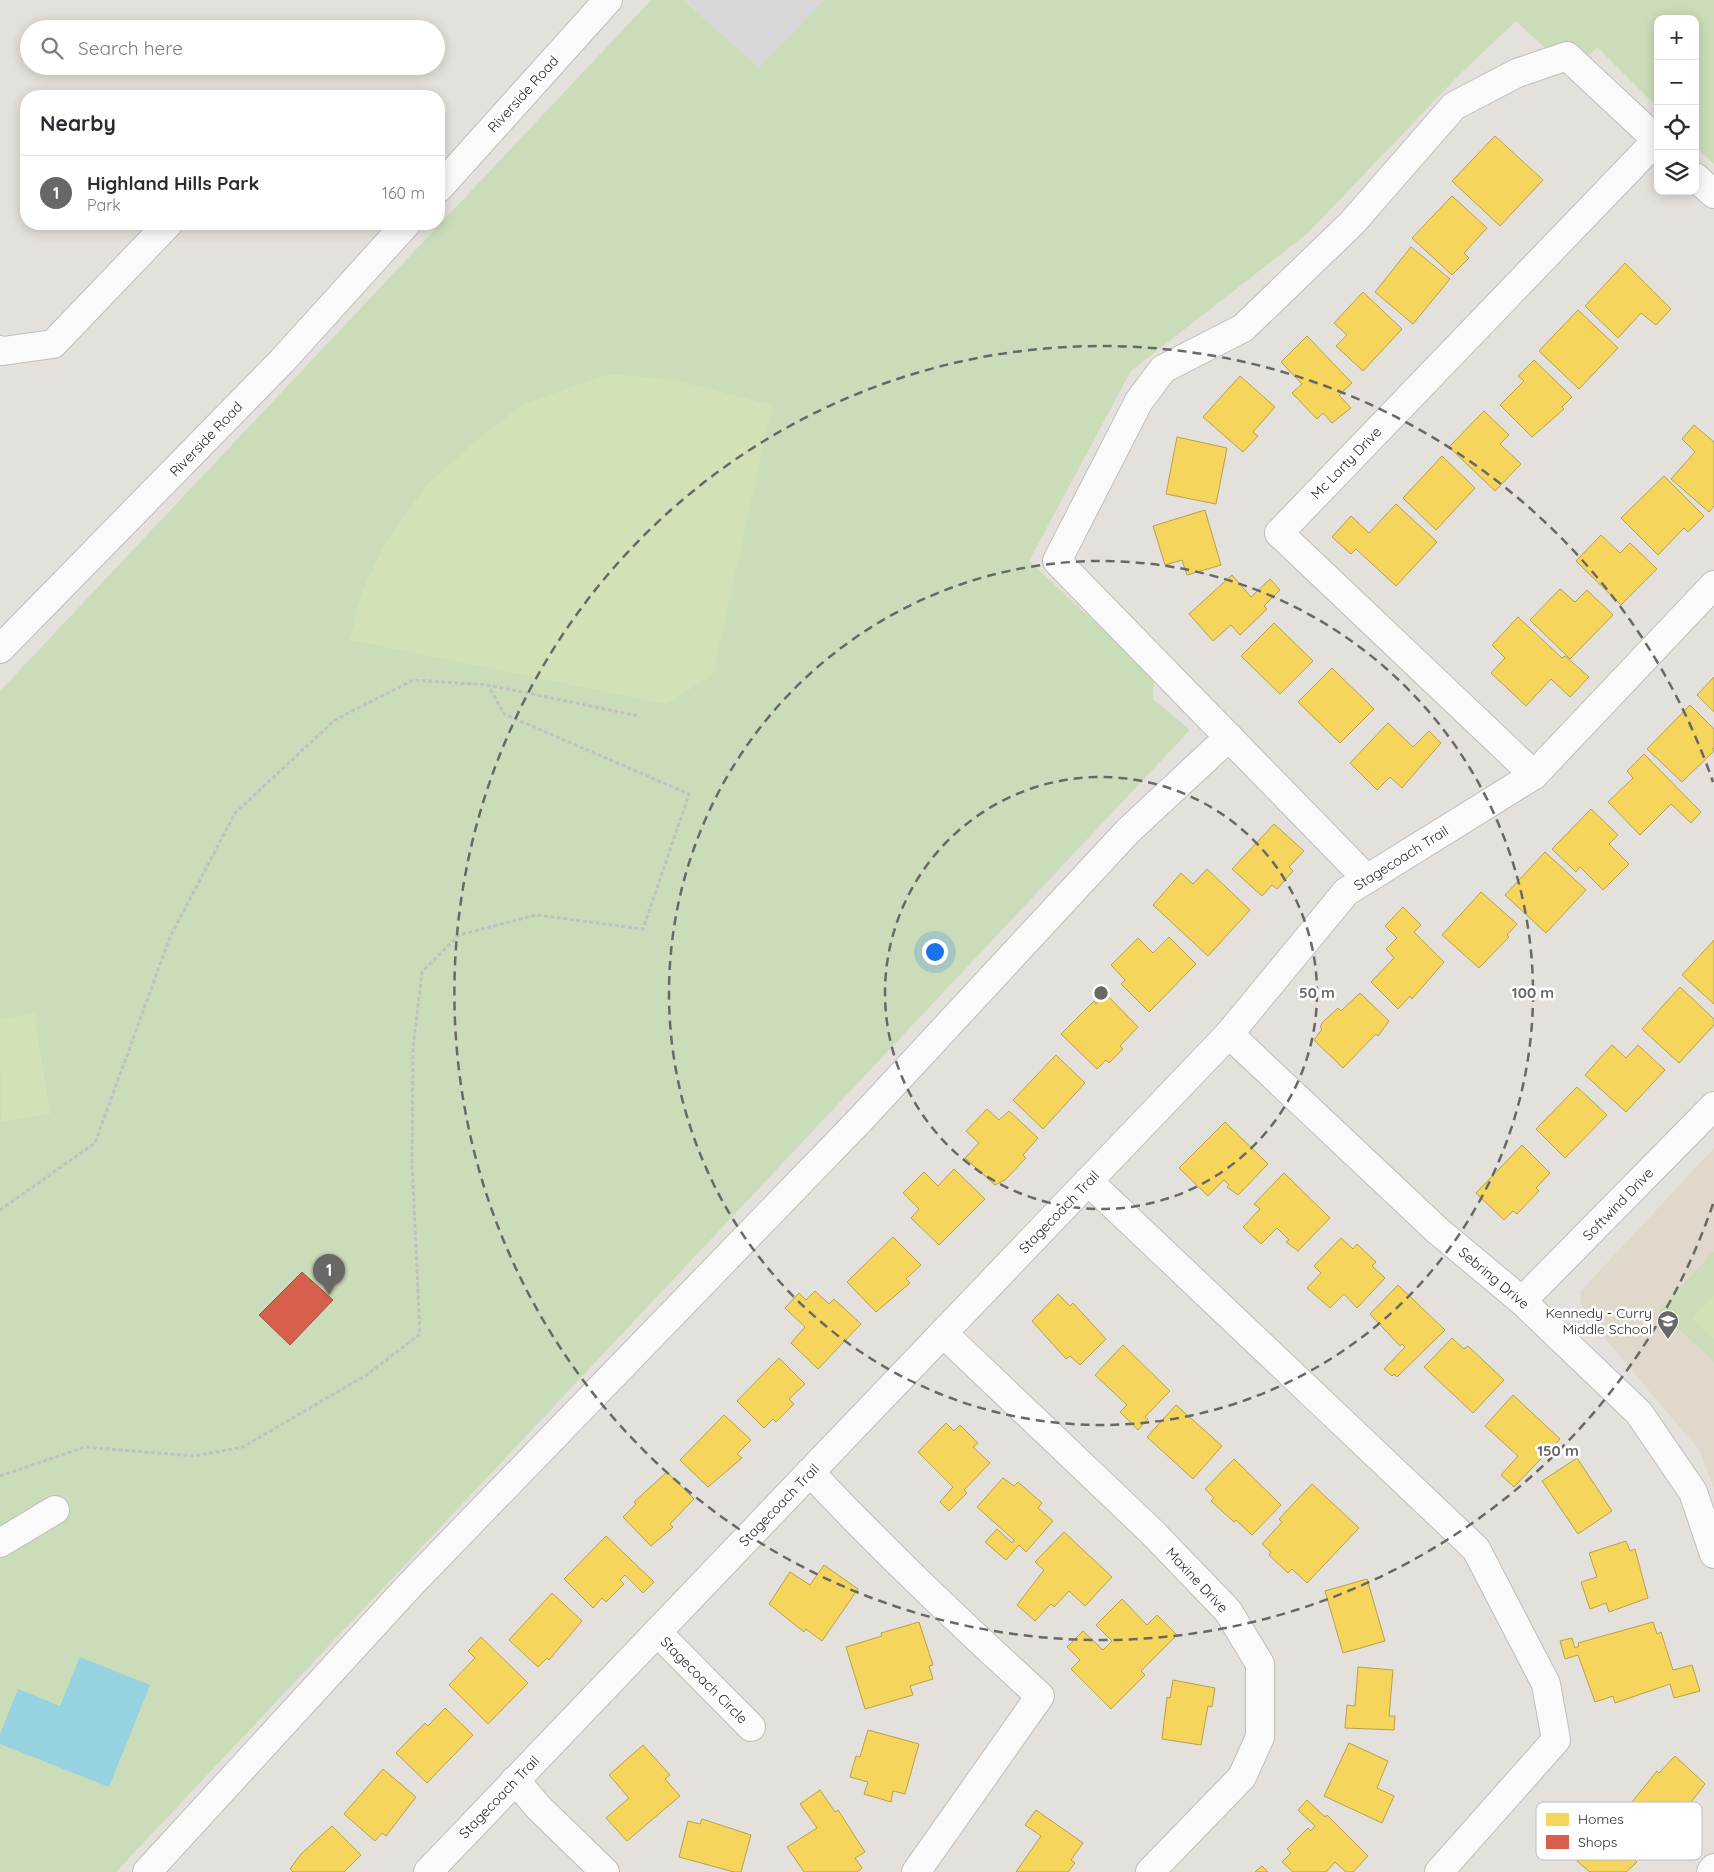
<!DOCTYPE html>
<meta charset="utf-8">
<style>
body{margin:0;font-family:Quicksand,sans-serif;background:#f7f7f7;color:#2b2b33}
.controls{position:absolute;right:15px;top:15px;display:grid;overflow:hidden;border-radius:10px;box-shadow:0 2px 12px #0003}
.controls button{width:45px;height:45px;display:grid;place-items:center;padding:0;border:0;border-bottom:1px solid #e1e1e2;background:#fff;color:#2b2b33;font:25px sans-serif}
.you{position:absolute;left:934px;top:951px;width:18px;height:18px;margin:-12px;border:4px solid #fff;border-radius:50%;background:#1a73e8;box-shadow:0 0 0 8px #1a73e833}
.badge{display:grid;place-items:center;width:32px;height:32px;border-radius:50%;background:#696866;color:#fff;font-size:16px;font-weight:700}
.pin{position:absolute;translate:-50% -41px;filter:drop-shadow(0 1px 2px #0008)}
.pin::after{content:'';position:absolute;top:26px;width:18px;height:15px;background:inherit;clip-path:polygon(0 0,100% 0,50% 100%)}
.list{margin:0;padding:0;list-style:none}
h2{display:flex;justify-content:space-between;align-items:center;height:65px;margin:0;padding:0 20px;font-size:21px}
h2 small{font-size:16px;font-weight:400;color:#7c7c81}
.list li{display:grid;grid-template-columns:32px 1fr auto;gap:15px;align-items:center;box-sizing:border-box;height:75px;padding:0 20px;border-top:1px solid #e1e1e2}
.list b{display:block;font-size:19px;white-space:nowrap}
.list p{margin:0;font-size:16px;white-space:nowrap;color:#7c7c81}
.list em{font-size:16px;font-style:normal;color:#7c7c81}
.icon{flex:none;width:28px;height:28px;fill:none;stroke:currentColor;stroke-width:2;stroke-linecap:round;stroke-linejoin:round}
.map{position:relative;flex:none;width:1714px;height:1872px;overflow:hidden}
.search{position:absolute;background:#fff;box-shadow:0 2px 12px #0003;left:20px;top:20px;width:425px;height:55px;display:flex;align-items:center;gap:12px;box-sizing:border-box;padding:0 18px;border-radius:28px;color:#7c7c81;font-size:19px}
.panel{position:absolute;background:#fff;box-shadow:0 2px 12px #0003;left:20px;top:90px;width:425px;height:140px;border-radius:20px}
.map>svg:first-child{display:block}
</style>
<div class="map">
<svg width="1714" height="1872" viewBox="0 0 1714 1872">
<rect width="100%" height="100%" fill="#e4e1dc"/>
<polygon fill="#d8d6d8" points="685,0 824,0 759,69"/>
<polygon fill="#dfd8cb" points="1714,1148 1714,1488 1699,1450 1582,1311 1580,1292"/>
<g fill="#caddb8">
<polygon points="651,0 684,0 759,68 824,0 1714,0 1714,164 1695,146 1695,19 1658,19 1658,108 1597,47 1572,73 1516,21 1458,76 1308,233 1131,371 1029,561 1154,677 1153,699 1190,730 116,1872 0,1872 0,691"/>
<polygon points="1714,1251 1714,1361 1659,1311"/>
</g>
<g fill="#d3e1b6">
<polygon points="609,374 675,380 772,405 713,674 667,704 350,640 362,592 386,542 427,485 485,433 526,403"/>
<polygon points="34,1013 50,1114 1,1122 0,1019"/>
<polygon points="1714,1295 1714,1339 1692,1318"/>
</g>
<polygon fill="#96d2e0" points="80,1657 150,1685 109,1787 0,1744 0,1734 18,1689 60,1706"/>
<g fill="#f6d55c" stroke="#b8a14c">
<polygon points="1495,136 1543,180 1500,226 1452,181"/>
<polygon points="1452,196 1487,228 1464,253 1469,258 1452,275 1412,238"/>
<polygon points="1411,247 1450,279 1413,324 1375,292"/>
<polygon points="1625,263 1671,309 1656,325 1641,313 1618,338 1585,306"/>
<polygon points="1363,292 1402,329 1363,371 1336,346 1347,335 1334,323"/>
<polygon points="1578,310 1618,348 1579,389 1539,351"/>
<polygon points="1307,336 1352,383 1339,395 1351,408 1332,423 1323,413 1317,419 1292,393 1302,384 1281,362"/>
<polygon points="1534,360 1572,397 1562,407 1564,409 1532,437 1500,405 1524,381 1518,376"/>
<polygon points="1240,376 1275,407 1253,432 1258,436 1243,452 1203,417"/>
<polygon points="1484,411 1509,435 1500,444 1521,464 1495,491 1449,447"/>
<polygon points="1694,425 1714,442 1714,506 1709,512 1671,479 1695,452 1682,439"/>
<polygon points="1177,437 1227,448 1216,504 1166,494"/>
<polygon points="1442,456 1475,488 1436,530 1403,498"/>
<polygon points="1664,476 1704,516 1688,532 1684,528 1658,555 1621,518"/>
<polygon points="1396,504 1437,542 1396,586 1356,549 1351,554 1332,537 1351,516 1369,533"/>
<polygon points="1205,510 1221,565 1187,575 1182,560 1165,565 1153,526"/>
<polygon points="1601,535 1620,553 1630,543 1657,569 1621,605 1576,561"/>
<polygon points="1232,575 1251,597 1270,579 1280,590 1264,606 1267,609 1240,635 1231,625 1213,641 1189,614"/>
<polygon points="1560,589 1575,602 1587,590 1613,615 1570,659 1530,620"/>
<polygon points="1518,617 1562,658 1565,656 1589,677 1570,697 1551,679 1526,706 1491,673 1505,658 1492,645"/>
<polygon points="1274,623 1313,661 1280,694 1241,656"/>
<polygon points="1332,668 1374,709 1340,743 1298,702"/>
<polygon points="1714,677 1714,712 1697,695"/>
<polygon points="1690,705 1714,729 1714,748 1712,749 1714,751 1682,782 1647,749"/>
<polygon points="1388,723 1413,747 1429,731 1441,743 1402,788 1390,777 1377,790 1350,763"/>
<polygon points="1644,754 1701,812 1691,823 1671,804 1640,835 1608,802 1633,778 1627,771"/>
<polygon points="1591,809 1618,835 1609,844 1629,864 1603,890 1580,867 1576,872 1552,849"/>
<polygon points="1274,824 1304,851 1289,867 1293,871 1277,889 1272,885 1262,896 1232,869"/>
<polygon points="1545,852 1586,890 1546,933 1505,895"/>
<polygon points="1207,869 1250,910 1208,956 1153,905 1181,873 1193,884"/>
<polygon points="1481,892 1517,924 1507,935 1509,937 1479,968 1442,935"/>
<polygon points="1403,907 1421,925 1414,932 1444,962 1412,999 1410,996 1398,1009 1371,982 1394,958 1386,949 1397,938 1385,926"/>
<polygon points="1169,937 1196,964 1149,1012 1121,984 1125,980 1111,965 1138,938 1153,953"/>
<polygon points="1714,940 1714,1004 1682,975"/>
<polygon points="1680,987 1714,1019 1714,1025 1679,1063 1642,1029"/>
<polygon points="1360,993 1389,1021 1378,1036 1376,1034 1343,1068 1314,1040 1322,1029 1320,1027 1323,1022 1338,1008 1341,1011"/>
<polygon points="1106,994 1138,1027 1120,1046 1123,1049 1109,1063 1106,1060 1097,1069 1061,1034 1094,1001 1096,1004"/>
<polygon points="1612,1045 1626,1058 1638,1045 1665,1070 1626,1112 1585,1075"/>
<polygon points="1056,1055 1085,1083 1043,1129 1013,1100"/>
<polygon points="1577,1087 1607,1115 1565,1158 1536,1129"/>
<polygon points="987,1109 999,1120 1009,1111 1038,1138 1023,1155 1026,1158 1005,1180 995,1185 965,1158 979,1143 966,1131"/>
<polygon points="1225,1122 1268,1164 1238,1195 1227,1187 1229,1185 1224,1180 1208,1196 1179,1168"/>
<polygon points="1522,1145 1550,1173 1536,1188 1539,1191 1517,1214 1513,1211 1504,1220 1476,1193"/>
<polygon points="954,1169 985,1199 939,1245 911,1218 919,1209 903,1193 924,1172 938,1186"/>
<polygon points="1284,1173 1330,1218 1298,1251 1286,1242 1289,1240 1277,1228 1261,1244 1243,1227 1260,1209 1254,1204"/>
<polygon points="893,1237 921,1265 906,1279 910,1283 876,1312 847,1282"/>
<polygon points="1341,1238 1353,1249 1357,1244 1376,1262 1372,1266 1385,1278 1357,1308 1344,1294 1330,1308 1307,1288 1321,1273 1314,1266"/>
<polygon points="1398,1285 1445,1330 1397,1377 1394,1374 1392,1376 1384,1369 1405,1347 1402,1344 1400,1346 1370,1314"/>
<polygon points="815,1291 829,1304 834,1299 861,1324 818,1369 791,1343 805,1327 785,1308 799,1293 806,1300"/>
<polygon points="1058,1294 1070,1306 1073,1303 1106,1339 1080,1365 1070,1356 1066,1359 1032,1321"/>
<polygon points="1452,1338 1464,1349 1468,1346 1504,1380 1473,1413 1424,1367"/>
<polygon points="1123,1345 1170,1391 1145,1417 1148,1419 1138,1430 1120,1412 1127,1405 1095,1375"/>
<polygon points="779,1358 805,1384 789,1399 794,1404 776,1422 773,1419 764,1428 737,1401"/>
<polygon points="1513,1395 1560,1439 1514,1487 1501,1475 1518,1456 1485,1426"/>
<polygon points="1176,1405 1222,1446 1193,1479 1147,1437"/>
<polygon points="724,1415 751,1440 737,1454 742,1458 708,1487 680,1460"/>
<polygon points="946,1423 954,1431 960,1425 978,1443 973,1447 990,1463 964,1490 967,1493 949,1511 940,1502 953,1487 918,1452"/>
<polygon points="1577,1458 1612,1511 1578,1534 1542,1481"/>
<polygon points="1234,1459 1281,1505 1252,1535 1236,1520 1234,1522 1211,1501 1214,1498 1205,1489"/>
<polygon points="667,1472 694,1499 670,1524 673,1527 651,1546 623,1517 636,1504 634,1502"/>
<polygon points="1003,1478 1014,1486 1018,1482 1042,1503 1038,1508 1053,1521 1026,1552 1019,1545 1006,1560 985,1542 997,1529 1012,1543 1014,1540 977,1507"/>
<polygon points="1312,1484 1359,1528 1307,1583 1292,1569 1288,1573 1269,1555 1271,1552 1262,1544 1282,1522 1279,1519"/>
<polygon points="1064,1532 1112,1577 1085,1606 1069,1591 1054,1607 1051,1604 1035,1621 1017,1605 1044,1570 1035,1562"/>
<polygon points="606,1536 654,1582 643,1593 625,1575 620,1580 624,1584 606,1602 602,1598 593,1608 564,1579"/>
<polygon points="1626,1541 1630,1551 1635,1549 1648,1598 1609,1612 1606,1603 1590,1609 1581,1582 1597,1577 1589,1553"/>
<polygon points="824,1565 858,1589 822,1641 806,1629 804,1632 769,1604 790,1572 810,1585"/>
<polygon points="1367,1579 1385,1641 1343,1653 1325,1591"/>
<polygon points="552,1593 582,1621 549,1660 547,1658 538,1667 509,1640"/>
<polygon points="1122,1599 1147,1625 1157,1615 1177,1635 1141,1671 1145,1675 1111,1709 1071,1669 1080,1660 1067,1647 1083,1631 1103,1650 1112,1641 1096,1625"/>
<polygon points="919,1622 933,1665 929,1666 933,1679 910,1686 913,1695 865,1709 846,1647 882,1636 881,1633"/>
<polygon points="1653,1622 1657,1634 1661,1632 1673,1670 1692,1665 1700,1691 1674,1698 1670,1684 1615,1703 1613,1696 1595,1702 1578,1655 1565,1659 1560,1641 1572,1638 1575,1648 1579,1646 1578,1643"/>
<polygon points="481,1637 528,1683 488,1724 449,1685 475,1658 468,1651"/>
<polygon points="1358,1667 1393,1670 1389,1716 1395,1716 1394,1730 1345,1728 1347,1705 1355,1706"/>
<polygon points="1173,1680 1215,1688 1212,1707 1208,1706 1201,1745 1162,1739 1167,1697 1170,1698"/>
<polygon points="445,1708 473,1735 427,1783 396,1753 425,1723 428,1726"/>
<polygon points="868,1730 919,1744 905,1794 893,1791 891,1802 864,1794 868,1782 850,1777 856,1756 860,1757"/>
<polygon points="1349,1743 1388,1761 1377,1788 1394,1796 1382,1823 1324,1796"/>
<polygon points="643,1745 670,1775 665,1779 680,1796 627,1841 606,1818 629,1798 609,1775"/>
<polygon points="1675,1756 1705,1784 1688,1806 1686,1804 1661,1830 1632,1802 1657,1771 1659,1773"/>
<polygon points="383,1769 416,1797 386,1836 382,1833 375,1841 344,1814"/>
<polygon points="820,1790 835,1812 838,1810 865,1852 855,1858 862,1868 857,1872 804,1872 787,1847 817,1828 800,1804"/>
<polygon points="1307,1800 1325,1817 1327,1815 1368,1856 1353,1872 1346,1872 1335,1862 1326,1872 1293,1872 1282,1862 1291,1853 1287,1849 1308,1828 1311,1831 1315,1826 1298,1810"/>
<polygon points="1036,1810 1083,1843 1071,1860 1075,1863 1068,1872 1016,1872 1041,1836 1025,1825"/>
<polygon points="1618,1816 1647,1843 1632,1858 1637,1862 1626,1872 1590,1872 1577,1861"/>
<polygon points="702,1819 751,1835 741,1872 734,1872 679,1857 688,1821 700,1824"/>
<polygon points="332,1826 361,1855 344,1872 293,1872 290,1869 301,1854"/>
<polygon points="1262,1866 1268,1872 1255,1872"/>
</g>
<polygon fill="#d6604d" stroke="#a24f42" points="302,1272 333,1300 290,1345 259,1315"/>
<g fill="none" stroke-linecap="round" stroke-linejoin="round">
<g stroke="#bebebe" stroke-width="30">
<g id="minor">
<polyline points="1695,177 1714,194"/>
<polyline points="439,188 608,0"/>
<polyline points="0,350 3,351 53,344 168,224"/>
<polyline points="0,649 282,361 406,224"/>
<polyline points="1534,775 1279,533 1657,140"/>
<polyline points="1367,879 1057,561 1139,401 1163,369 1243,328 1352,223 1454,106 1517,73 1567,56 1658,141"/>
<polyline points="1229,1034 1438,1231 1522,1301 1639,1413 1693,1492 1714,1554"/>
<polyline points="1088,1181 1476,1549 1546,1684 1556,1740 1439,1872"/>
<polyline points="1522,1301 1714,1106"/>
<polyline points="943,1333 1153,1533 1228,1611 1260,1664 1260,1737 1242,1777 1150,1872"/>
<path d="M810,1472C883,1550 961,1624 1040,1696L916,1872"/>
<polyline points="0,1543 55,1510"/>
<polyline points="657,1632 751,1727"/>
<polyline points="515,1780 539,1808 605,1872"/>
<polyline points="147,1872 411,1584 860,1120 1128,831 1229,737"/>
<polyline points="428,1872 1229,1034 1346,892 1534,775 1714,585"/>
<polyline points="1711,1872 1714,1868"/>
</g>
</g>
<g stroke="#c2c1c0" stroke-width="3" stroke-dasharray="4 2.5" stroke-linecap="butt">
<polyline points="0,1210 95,1143 170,937 235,813 335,720 413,680 488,685 639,716"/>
<polyline points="0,1476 85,1447 194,1456 243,1447 368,1374 420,1334 412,1162 413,1048 422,972 459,935 536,915 643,929 689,794 504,714 488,685"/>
</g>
<use href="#minor" stroke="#fbfafa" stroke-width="28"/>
</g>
<g fill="none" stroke="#696866" stroke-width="2.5" stroke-dasharray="9 6">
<circle cx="1101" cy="993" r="216"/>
<circle cx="1101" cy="993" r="432"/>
<path d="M1713 1204A647 647 0 1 1 1713 782"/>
</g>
<defs>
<g id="school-pin" transform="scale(1.125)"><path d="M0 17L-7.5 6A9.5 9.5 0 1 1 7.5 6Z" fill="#696866" stroke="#fff"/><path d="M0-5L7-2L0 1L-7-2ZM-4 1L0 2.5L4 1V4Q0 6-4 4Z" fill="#fff"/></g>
</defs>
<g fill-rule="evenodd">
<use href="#school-pin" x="1668" y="1321"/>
</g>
<g text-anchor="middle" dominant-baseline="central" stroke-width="5" stroke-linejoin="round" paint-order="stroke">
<g font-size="14" fill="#272727" stroke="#fff">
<text transform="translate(523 94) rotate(-48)">Riverside Road</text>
<text transform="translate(206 439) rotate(-46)">Riverside Road</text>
<text transform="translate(1346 463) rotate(-46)">Mc Larty Drive</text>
<text transform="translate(1401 858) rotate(-32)">Stagecoach Trail</text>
<text transform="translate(1618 1204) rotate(-46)">Softwind Drive</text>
<text transform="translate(1059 1212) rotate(-46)">Stagecoach Trail</text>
<text transform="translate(1494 1278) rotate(40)">Sebring Drive</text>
<text transform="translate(779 1505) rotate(-46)">Stagecoach Trail</text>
<text transform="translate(1197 1580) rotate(47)">Maxine Drive</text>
<text transform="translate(704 1680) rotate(45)">Stagecoach Circle</text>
<text transform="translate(499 1797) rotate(-46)">Stagecoach Trail</text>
</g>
<g font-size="14" fill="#272727" stroke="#fff" text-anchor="end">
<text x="1652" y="1313">Kennedy - Curry<tspan x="1652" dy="16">Middle School</tspan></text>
</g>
</g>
<rect x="1536" y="1802" width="166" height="58" rx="8" fill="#fff" stroke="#bebebe" stroke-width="1"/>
<rect x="1546" y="1813" width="23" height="13" fill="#f6d55c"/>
<rect x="1546" y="1835" width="23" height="14" fill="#d6604d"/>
<g font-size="14" fill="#272727">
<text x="1578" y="1824">Homes</text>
<text x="1578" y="1847">Shops</text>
</g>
<circle cx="1101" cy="993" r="8" fill="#696866" stroke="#fff" stroke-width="2.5"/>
<g font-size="15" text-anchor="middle" font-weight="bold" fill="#696866" stroke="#fff" stroke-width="5" stroke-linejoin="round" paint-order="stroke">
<text x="1317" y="998">50 m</text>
<text x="1533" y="998">100 m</text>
<text x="1558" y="1456">150 m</text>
</g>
</svg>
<div class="controls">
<button>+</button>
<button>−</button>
<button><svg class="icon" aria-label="locate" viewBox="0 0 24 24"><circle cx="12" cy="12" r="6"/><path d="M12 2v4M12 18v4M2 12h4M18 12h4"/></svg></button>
<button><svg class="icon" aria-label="layers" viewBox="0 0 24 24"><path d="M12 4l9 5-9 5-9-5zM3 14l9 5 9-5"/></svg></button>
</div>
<div class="you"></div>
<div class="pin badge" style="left:329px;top:1295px">1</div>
<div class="search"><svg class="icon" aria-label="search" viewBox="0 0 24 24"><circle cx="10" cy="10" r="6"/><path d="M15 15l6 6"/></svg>Search here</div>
<section class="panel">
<h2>Nearby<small></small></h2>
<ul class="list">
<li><span class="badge">1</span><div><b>Highland Hills Park</b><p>Park</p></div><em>160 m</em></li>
</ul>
</section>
</div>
